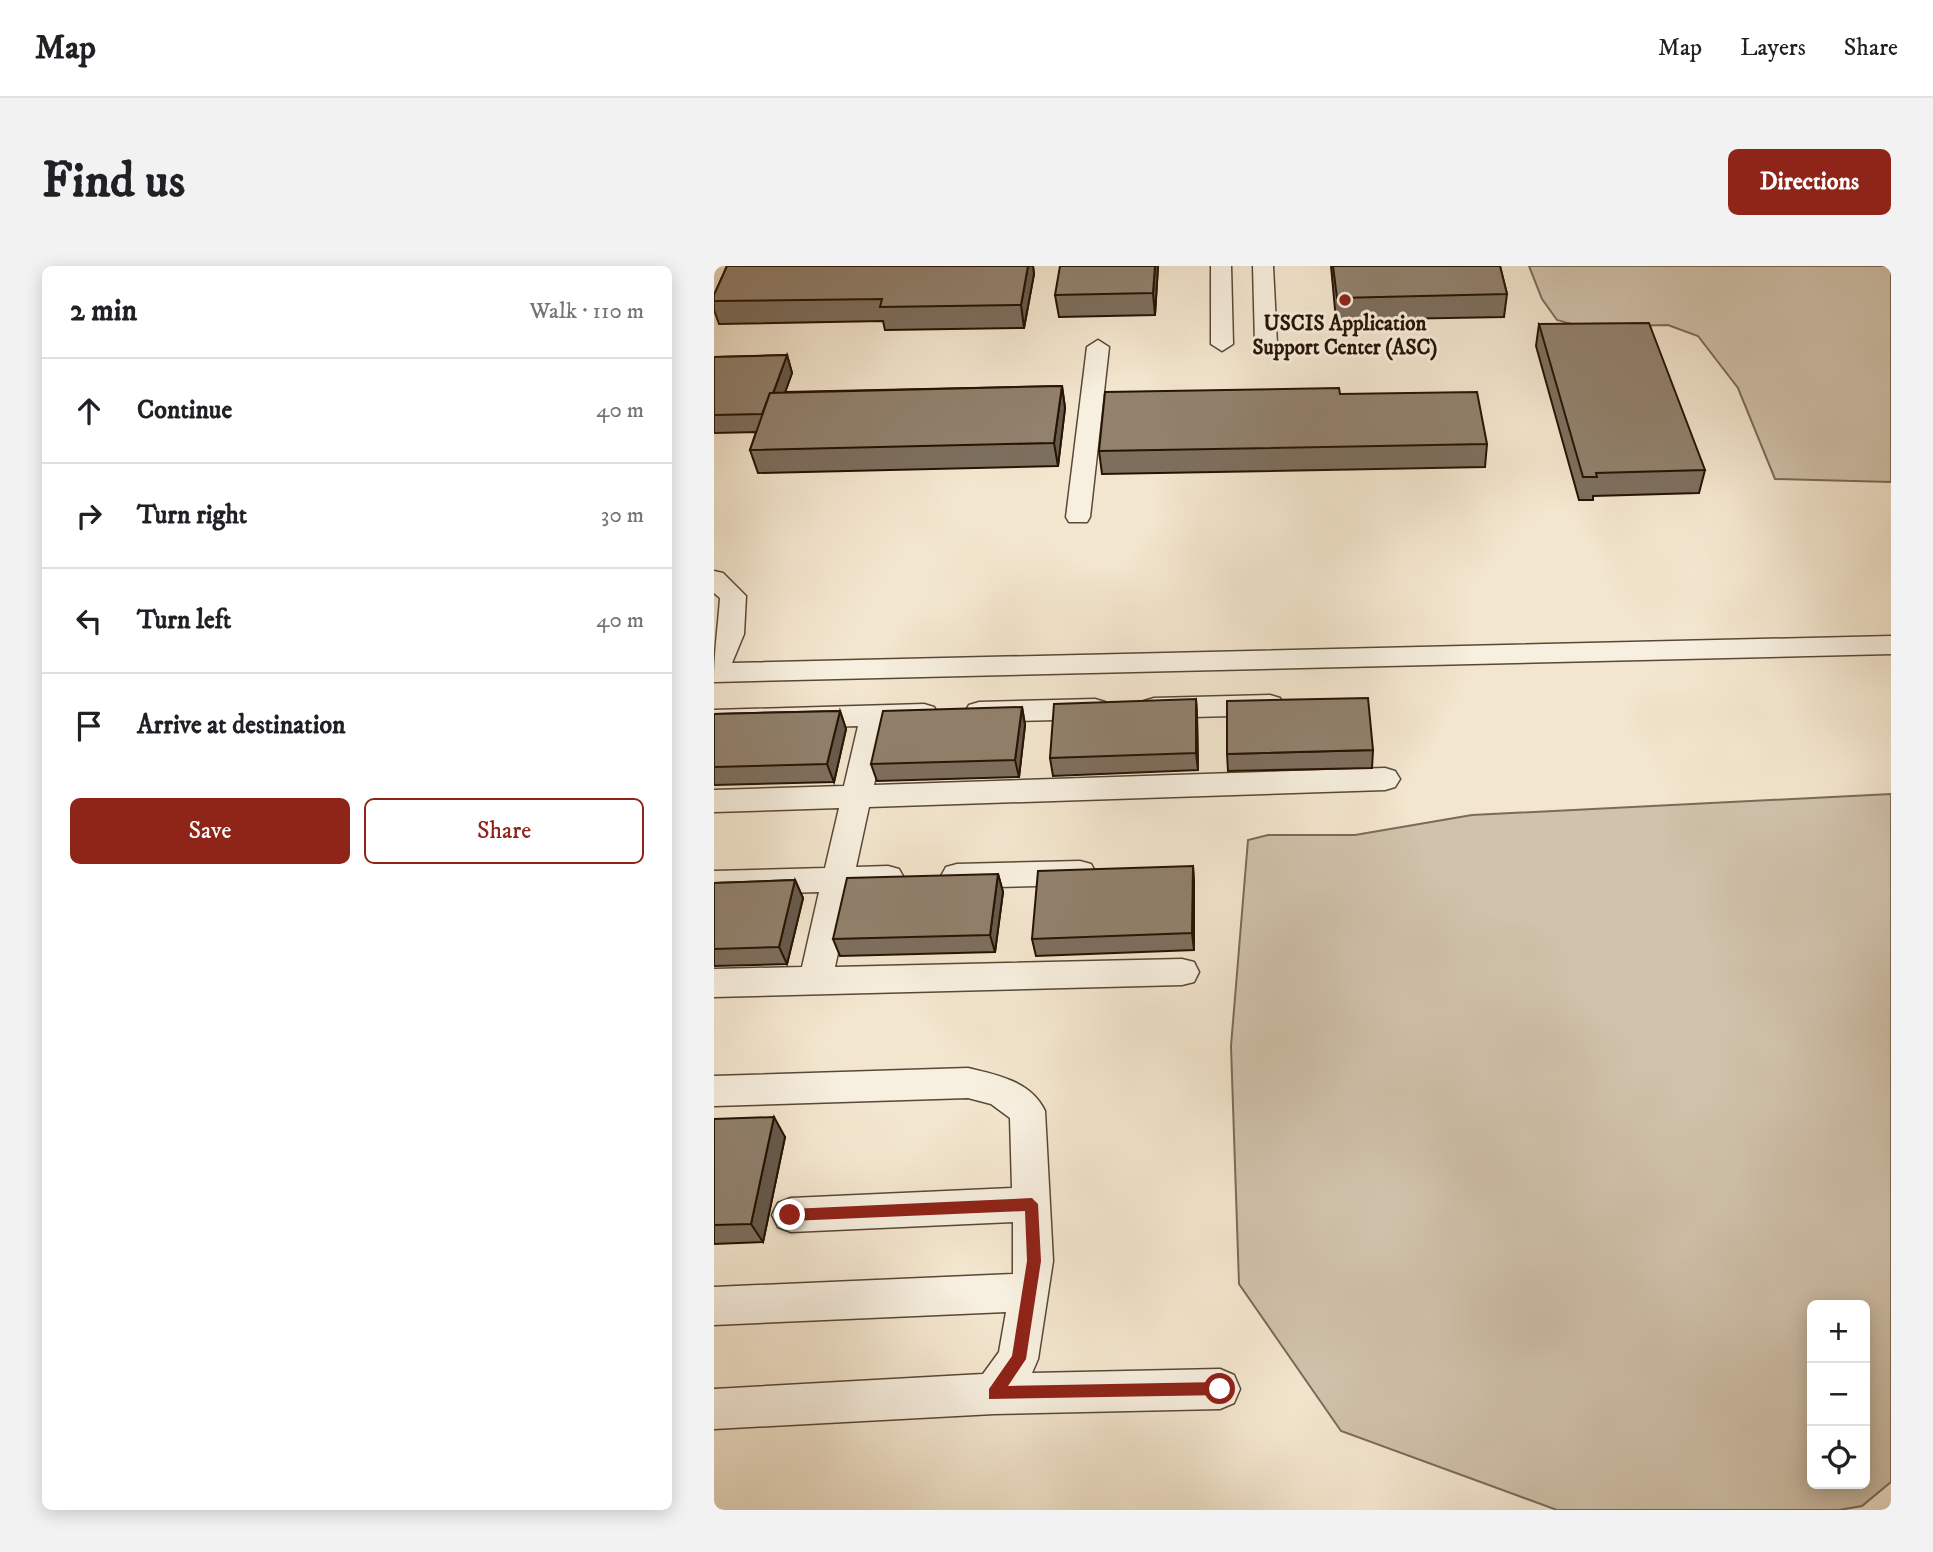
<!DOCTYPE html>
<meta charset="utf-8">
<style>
body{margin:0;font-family:"IM FELL DW Pica",serif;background:#f2f2f2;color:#202124}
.controls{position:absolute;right:21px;bottom:21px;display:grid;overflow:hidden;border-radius:10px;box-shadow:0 4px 18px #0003}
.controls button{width:63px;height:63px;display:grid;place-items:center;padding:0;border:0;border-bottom:2px solid #e0e0e0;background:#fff;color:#202124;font:35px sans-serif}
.stop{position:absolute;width:21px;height:21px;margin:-16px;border:5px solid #8f2418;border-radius:50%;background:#fff}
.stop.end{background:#8f2418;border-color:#fff;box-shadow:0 2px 7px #0008}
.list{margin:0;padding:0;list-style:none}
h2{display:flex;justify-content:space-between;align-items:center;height:91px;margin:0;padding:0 28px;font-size:30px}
h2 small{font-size:23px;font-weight:400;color:#757577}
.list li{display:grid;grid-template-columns:46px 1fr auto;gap:21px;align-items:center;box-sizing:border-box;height:105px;padding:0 28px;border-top:2px solid #e0e0e0}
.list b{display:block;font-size:26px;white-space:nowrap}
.list em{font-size:23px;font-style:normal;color:#757577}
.actions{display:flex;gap:14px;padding:21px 28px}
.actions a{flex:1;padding:16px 0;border:2px solid #8f2418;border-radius:10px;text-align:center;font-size:24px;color:#8f2418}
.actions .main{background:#8f2418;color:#fff}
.icon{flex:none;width:38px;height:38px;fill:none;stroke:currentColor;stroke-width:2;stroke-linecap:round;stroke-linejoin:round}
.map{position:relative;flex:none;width:1177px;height:1244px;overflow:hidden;border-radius:10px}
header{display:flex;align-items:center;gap:42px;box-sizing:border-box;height:98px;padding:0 35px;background:#fff;border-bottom:2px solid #e0e0e0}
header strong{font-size:33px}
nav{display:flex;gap:38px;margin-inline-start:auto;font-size:24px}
.intro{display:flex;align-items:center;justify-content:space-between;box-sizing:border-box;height:168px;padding:0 42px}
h1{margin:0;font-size:49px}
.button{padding:18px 32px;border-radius:10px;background:#8f2418;color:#fff;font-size:24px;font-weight:700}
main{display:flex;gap:42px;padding:0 42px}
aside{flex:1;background:#fff;border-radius:10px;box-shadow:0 4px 18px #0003}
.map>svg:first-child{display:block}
</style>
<header>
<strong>Map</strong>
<nav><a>Map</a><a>Layers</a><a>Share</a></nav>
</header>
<div class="intro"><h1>Find us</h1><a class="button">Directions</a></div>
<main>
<aside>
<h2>2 min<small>Walk · 110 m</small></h2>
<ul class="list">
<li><svg class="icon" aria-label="ahead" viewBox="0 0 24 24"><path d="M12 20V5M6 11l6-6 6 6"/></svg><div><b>Continue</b></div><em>40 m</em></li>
<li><svg class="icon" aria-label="right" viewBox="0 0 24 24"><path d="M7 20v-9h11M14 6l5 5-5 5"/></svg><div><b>Turn right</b></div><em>30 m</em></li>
<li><svg class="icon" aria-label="left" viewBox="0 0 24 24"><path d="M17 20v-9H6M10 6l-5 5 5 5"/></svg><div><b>Turn left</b></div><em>40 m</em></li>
<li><svg class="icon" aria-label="arrive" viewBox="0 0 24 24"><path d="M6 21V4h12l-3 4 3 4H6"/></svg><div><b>Arrive at destination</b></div></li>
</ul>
<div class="actions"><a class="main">Save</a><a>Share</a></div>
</aside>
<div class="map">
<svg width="1177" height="1244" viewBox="0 0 1177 1244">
<rect width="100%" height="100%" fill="#f3e6ce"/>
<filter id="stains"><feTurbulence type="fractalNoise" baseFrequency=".00286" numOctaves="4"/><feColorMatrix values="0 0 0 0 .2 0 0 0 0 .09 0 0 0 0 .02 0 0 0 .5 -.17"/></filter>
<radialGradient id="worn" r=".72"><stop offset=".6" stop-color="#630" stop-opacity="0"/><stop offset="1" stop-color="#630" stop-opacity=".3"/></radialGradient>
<g fill="#d0c2ab" stroke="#7b6a57" stroke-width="2" fill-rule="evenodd">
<polygon points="815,0 1177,0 1177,216 1061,213 1024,122 984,70 954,59 868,61 843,54 828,33"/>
<path d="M1177,528V1216L1148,1240L1125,1244H843L627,1165L525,1018L517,780L534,574L554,569H641L758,549ZM1151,1039V1218H1098V1039Z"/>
</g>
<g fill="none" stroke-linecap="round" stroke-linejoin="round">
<g stroke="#594836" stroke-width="3">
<g id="minor">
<polygon points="497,0 517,0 519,78 508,85 497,78"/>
<polygon points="539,0 559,0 563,78 552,85 541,78"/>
<polygon points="384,74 395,81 376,251 373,256 355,256 352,251 373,81"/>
<path d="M0,305L9,307L32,330L30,368L18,397L1177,370V388L0,416C0,387 4,361 6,332L0,327Z"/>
<polygon points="556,429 566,432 570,439 566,446 556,449 440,452 430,449 426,442 430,435 440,432"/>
<polygon points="381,433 391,436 395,443 391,450 381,453 265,456 255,453 251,446 255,439 265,436"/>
<polygon points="210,438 220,441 224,448 220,455 173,459 160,519 671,502 681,505 686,513 681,521 671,524 155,541 142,601 174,600 185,603 190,612 185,621 174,624 137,625 121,701 468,693 480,696 485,706 480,716 468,719 0,731 0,703 88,701 105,626 0,629 0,605 111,602 125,542 0,546 0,524 130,520 144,460 0,464 0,444"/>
<polygon points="366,595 377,598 382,607 377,616 366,619 243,622 232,619 227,610 232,601 243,598"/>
<path d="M254,802C283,809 317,815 331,845L339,995L324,1093L318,1107L506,1103L520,1109L526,1123L520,1137L506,1143L280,1148L0,1163V1123L269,1108L285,1086L292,1046L0,1059V1021L299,1008V956L77,966L64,961L58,949L64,937L77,932L298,922L296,852L277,838L254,832L0,840V810Z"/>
</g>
</g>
<use href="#minor" fill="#f7efdf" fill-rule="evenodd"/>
</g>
<g fill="#7d6f5e" stroke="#261303" stroke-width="2">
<polygon points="13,0 319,0 320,8 310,62 171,64 169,55 5,58 0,44 0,29"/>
<polygon points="444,0 441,49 345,51 341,29"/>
<polygon points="617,0 786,0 793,28 790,51 622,54"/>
<polygon points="825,58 991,204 985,227 879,230 879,234 865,234 822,80"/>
<polygon points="73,89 78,107 71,126 348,120 351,142 344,200 44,207 36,184 42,166 0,167 0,91"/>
<polygon points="626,128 773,178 771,201 388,208 385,185"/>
<polygon points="482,433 483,450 484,504 339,510 336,492"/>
<polygon points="308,441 311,459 305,511 163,515 157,498"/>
<polygon points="126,445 132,463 120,516 0,519 0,448"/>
<polygon points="659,484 658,502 514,505 513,488"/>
<polygon points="479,600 480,617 480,684 322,690 318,673"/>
<polygon points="284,608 289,626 281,686 126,690 119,673"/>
<polygon points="81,614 89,632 73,698 0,700 0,617"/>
<polygon points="0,853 71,871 49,976 0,978"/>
</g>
<g fill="#665a4c" stroke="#261303" stroke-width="2">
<polygon points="314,0 319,0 320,8 310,62 307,39"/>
<polygon points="441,0 444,0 441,49 439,27"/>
<polygon points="73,89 78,107 57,166 52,148"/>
<polygon points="348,120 351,142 344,200 340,177"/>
<polygon points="482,433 483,450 484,504 482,487"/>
<polygon points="308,441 311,459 305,511 301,494"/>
<polygon points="126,445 132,463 120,516 113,498"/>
<polygon points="479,600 480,617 480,684 478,667"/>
<polygon points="284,608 289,626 281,686 276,669"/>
<polygon points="81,614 89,632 73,698 65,681"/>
<polygon points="60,851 71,871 49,976 37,958"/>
</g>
<g fill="#91816d" stroke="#261303" stroke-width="2">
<polygon points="13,0 314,0 307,39 166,41 168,33 0,35 0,29"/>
<polygon points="346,0 441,0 439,27 341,29"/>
<polygon points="619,0 786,0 793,28 623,32"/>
<polygon points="935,57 991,204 882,207 883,211 869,211 825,58"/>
<polygon points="73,89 59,127 56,127 48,148 0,149 0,91"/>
<polygon points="348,120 340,177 36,184 56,127"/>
<polygon points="625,122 626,128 763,126 773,178 385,185 391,126"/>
<polygon points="654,432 659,484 513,488 513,435"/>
<polygon points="482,433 482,487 336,492 340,438"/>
<polygon points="308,441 301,494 157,498 169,445"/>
<polygon points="126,445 113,498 0,501 0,448"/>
<polygon points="479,600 478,667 318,673 324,605"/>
<polygon points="284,608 276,669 119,673 133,612"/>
<polygon points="81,614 65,681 0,683 0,617"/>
<polygon points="60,851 37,958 0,959 0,853"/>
</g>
<polygon fill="#8f2418" points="318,932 324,938 327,995 312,1093 294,1120 506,1116 513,1123 511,1129 275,1133 275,1123 298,1090 313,995 311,945 76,955 70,949 76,943"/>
<circle fill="#8f2418" stroke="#f7efdf" stroke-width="2.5" cx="631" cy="34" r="7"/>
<g text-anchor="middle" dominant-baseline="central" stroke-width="6" stroke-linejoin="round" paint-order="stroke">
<g font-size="21" font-weight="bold" fill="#261303" stroke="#f7efdf">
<text x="631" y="58">USCIS Application<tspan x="631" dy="24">Support Center (ASC)</tspan></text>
</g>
</g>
<rect width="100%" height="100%" filter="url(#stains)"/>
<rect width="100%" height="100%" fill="url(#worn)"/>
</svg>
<div class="controls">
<button>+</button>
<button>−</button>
<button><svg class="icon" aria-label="locate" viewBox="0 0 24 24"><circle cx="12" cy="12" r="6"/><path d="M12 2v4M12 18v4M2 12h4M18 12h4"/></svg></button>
</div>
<div class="stop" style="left:506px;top:1123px"></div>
<div class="stop end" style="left:76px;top:949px"></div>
</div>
</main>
